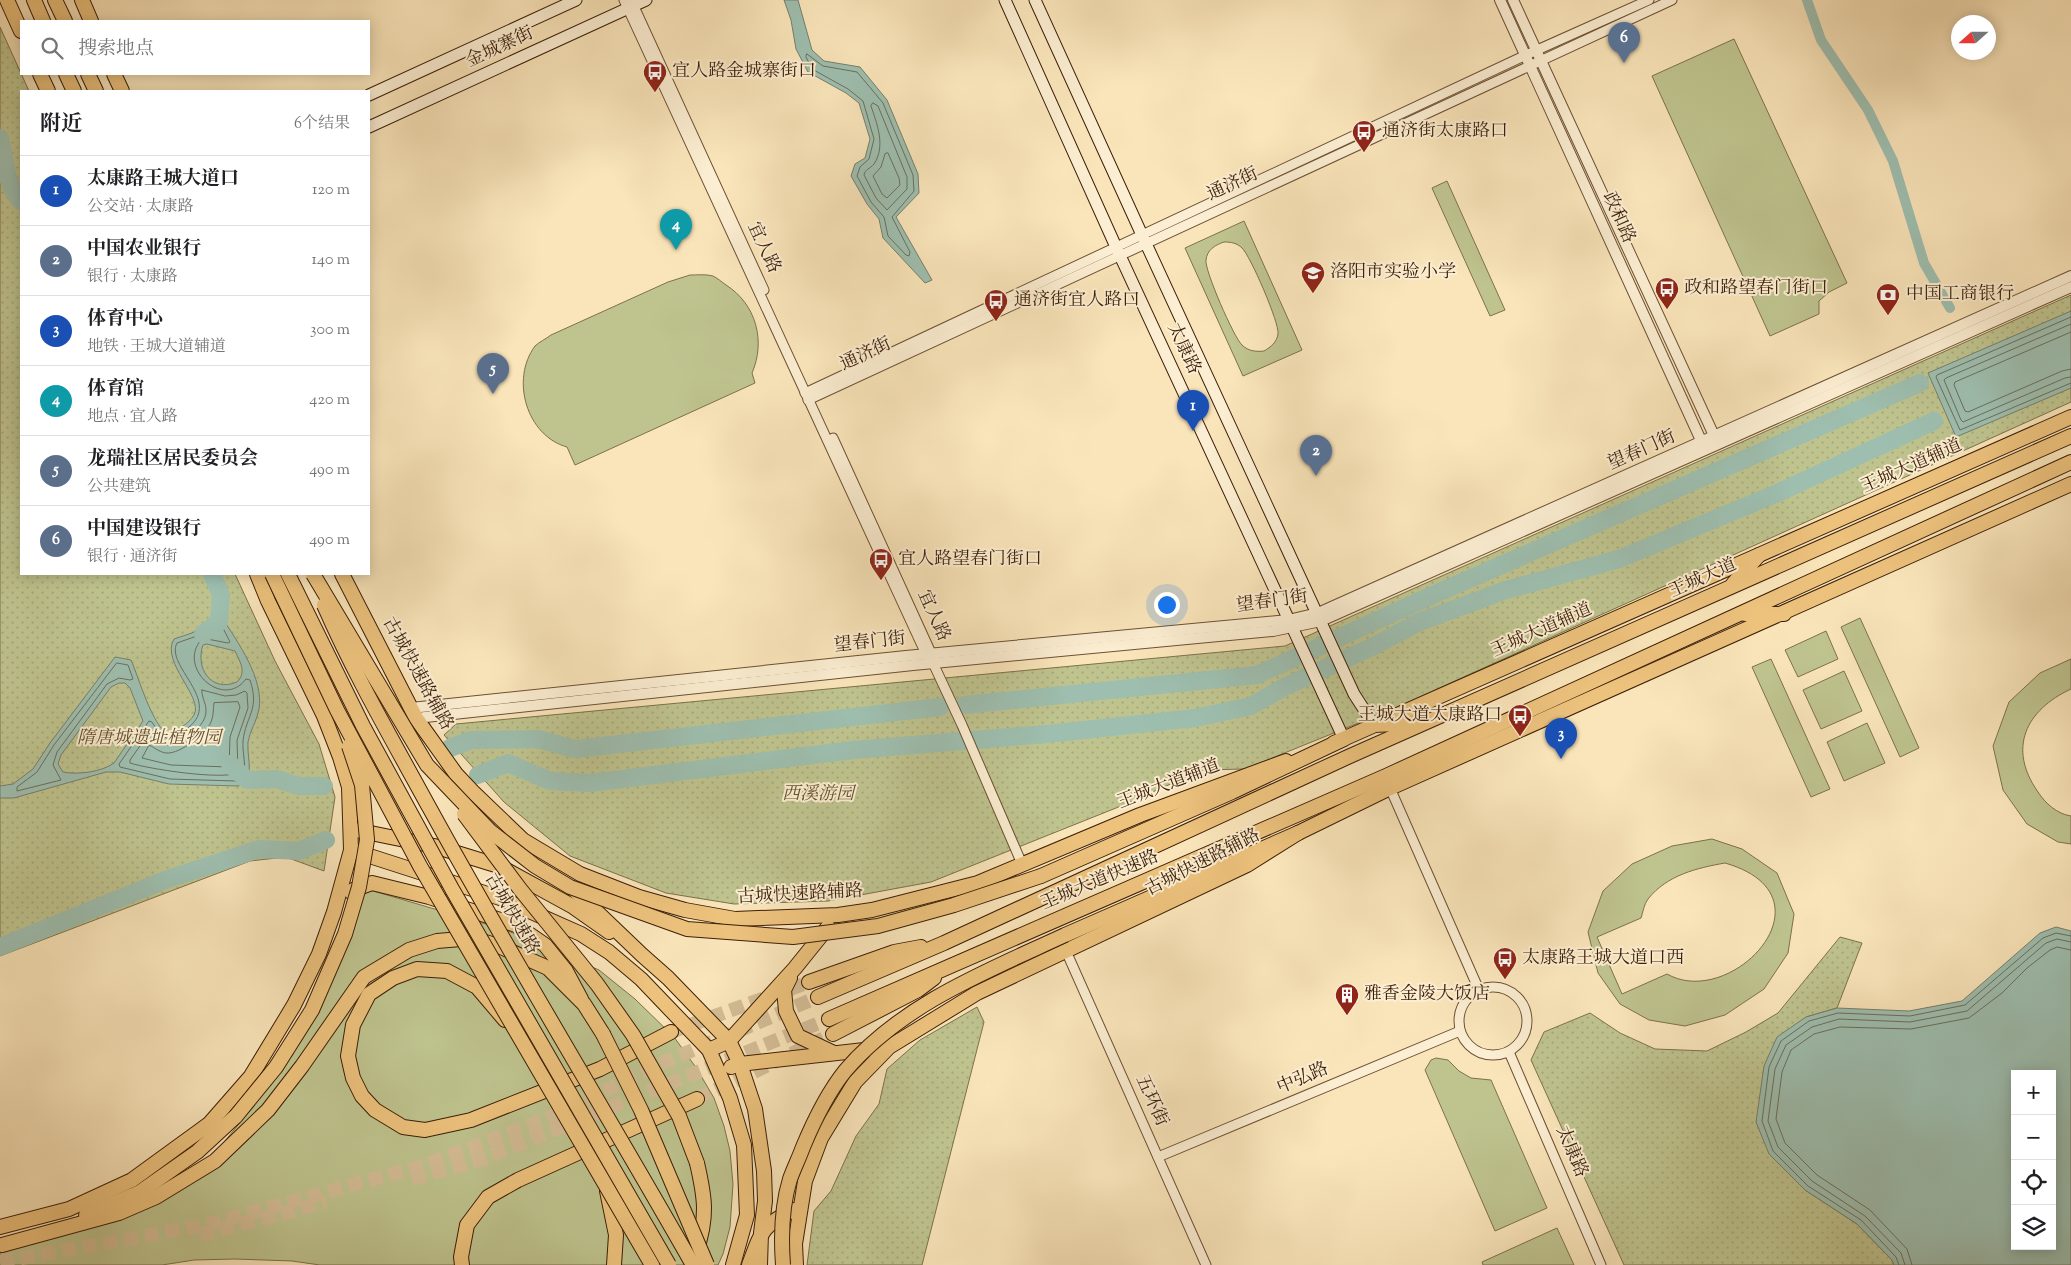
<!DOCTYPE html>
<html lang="zh">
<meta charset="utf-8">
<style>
body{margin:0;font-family:"Sorts Mill Goudy","Noto Serif SC",serif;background:#f2f2f2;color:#202124}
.controls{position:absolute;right:15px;bottom:15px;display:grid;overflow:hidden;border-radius:0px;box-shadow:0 2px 12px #0003}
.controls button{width:45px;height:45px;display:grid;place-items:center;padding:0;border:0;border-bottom:1px solid #e0e0e0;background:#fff;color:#202124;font:25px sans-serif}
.compass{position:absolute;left:1951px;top:15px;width:45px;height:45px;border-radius:50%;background:#fff;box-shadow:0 2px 12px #0003;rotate:249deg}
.you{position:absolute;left:1166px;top:604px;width:18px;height:18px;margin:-12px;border:4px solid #fff;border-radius:50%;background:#1a73e8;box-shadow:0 0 0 8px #1a73e833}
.badge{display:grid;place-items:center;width:32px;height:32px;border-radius:50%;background:#8f2418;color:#fff;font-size:16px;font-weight:700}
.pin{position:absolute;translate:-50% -41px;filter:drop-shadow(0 1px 2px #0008)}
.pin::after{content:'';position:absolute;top:26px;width:18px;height:15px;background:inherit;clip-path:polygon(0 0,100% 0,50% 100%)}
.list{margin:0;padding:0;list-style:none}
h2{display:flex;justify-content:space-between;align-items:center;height:65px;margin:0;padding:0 20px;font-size:21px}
h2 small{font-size:16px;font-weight:400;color:#757577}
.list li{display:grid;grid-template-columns:32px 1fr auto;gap:15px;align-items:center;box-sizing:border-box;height:70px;padding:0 20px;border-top:1px solid #e0e0e0}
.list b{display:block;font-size:19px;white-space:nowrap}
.list p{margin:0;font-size:16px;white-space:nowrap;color:#757577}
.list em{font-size:16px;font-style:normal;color:#757577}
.icon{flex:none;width:28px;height:28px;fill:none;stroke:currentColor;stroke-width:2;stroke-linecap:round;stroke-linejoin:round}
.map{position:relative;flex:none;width:2071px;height:1265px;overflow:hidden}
.search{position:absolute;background:#fff;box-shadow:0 2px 12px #0003;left:20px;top:20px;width:350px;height:55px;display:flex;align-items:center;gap:12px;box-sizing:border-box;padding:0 18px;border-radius:0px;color:#757577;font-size:19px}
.panel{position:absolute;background:#fff;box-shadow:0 2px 12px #0003;left:20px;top:90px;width:350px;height:485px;border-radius:0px}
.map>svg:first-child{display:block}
</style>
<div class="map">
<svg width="2071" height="1265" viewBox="0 0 2071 1265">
<defs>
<pattern id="park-dots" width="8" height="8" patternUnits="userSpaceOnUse" patternTransform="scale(1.25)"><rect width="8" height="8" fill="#bfc48f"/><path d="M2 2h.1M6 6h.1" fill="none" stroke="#a5a87a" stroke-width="1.8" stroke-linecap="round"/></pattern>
</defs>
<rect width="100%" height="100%" fill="#fae5ba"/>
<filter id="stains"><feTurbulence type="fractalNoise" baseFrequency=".004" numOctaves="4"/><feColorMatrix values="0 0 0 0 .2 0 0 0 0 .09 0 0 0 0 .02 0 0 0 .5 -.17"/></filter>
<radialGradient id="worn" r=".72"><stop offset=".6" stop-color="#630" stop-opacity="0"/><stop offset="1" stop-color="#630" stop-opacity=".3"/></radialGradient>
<g fill="#bfc48f" stroke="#7d714b" fill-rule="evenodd">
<polygon points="1734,39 1847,283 1829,292 1819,301 1819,314 1770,336 1652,76"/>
<polygon points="1447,181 1505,310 1490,316 1432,188"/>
<path d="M1244,221L1302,350L1243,376L1185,248ZM1224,242C1231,242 1237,243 1242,248C1250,255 1280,324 1278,334C1277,342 1271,347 1264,351C1256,352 1248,351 1242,345C1234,338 1204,269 1206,260C1207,250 1215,245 1224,242Z"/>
<path d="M690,275C697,275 706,274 713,276C717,278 722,282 726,285C756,304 766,341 752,373L755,383L575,465L567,447C527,436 510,380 535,346C539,342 546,339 551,335L668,282Z"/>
<polygon points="1860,618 1919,748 1900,757 1841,627"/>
<polygon points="1826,631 1838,659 1798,677 1785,650"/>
<polygon points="1771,659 1830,789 1811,797 1752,667"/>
<path d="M2071,659V689C2026,710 2007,748 2038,792C2045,803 2057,814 2071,816V844L2058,842L2027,824L2003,790L1993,746L2009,702L2040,673Z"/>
<polygon points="1844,671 1862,711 1821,729 1803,690"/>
<polygon points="1867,723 1885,763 1844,781 1827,742"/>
<path d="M1712,839L1742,849L1777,873L1794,914L1788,953L1764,989L1725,1015L1685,1026L1649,1020L1620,1004L1598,973L1588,932L1603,891L1632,864L1672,846ZM1725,863C1839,896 1732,1011 1667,974L1622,994L1597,937L1641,918C1643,912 1644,904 1648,899C1667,875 1697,868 1725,863Z"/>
<polygon points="370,890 506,930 599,970 635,999 674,1037 697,1069 714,1098 724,1126 730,1151 733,1184 730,1227 723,1254 718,1265 320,1265 292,1261 235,1259 194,1260 162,1265 0,1265 0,1250 55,1238 99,1225 194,1178 234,1130 265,1090 314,1011 362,891"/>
<polygon points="1436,1058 1448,1060 1459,1071 1471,1078 1491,1080 1547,1208 1495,1231 1425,1070 1431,1060"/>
<polygon points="1557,1228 1574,1265 1483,1265 1482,1262"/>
</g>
<g fill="url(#park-dots)" stroke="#7d714b">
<polygon points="0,27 29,91 21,91 21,574 235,574 275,661 319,744 335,797 324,871 286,857 250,861 0,956"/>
<polygon points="2071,295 2071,402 1393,709 1245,769 1202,770 1121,806 931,882 828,901 734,904 666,893 570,856 504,802 444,735 456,724 1285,646"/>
<polygon points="1840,937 1862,943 1837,1008 1806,1017 1805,1190 1857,1224 1892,1260 1894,1265 1624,1265 1531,1060 1544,1032 1590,1013 1620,1033 1655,1049 1707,1051 1746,1032 1778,1013"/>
<polygon points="977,1007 984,1022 922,1265 807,1265 814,1211 831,1191 856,1136 879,1104 887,1069 920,1040"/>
</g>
<g fill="#9ebfb0" stroke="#767f6c" fill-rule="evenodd">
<polygon points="784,0 798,0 812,50 824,61 860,67 887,100 918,174 919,193 896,217 932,280 925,283 883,238 879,219 867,204 851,176 855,164 865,158 870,139 859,103 846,93 808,72 796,49 791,20"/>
<polygon points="2071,311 2071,388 1956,437 1928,373"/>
<path d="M222,618C238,642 264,679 259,709C257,721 250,730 248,742C247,756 252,767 247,780L238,786L169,784L120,772H106L14,798H0V786L13,784L33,769L50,743L115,657L131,660C139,678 152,726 169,735C176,730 189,724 194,715C204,697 160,662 174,639L192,633ZM207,644L235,651C240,662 247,672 237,682C211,693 195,668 203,645ZM119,683H125L130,688L143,721L114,763C102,772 77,775 63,772L58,764L61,755L111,687Z"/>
<path d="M2056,927L2071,931V1265H1894L1892,1260L1857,1224L1805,1190L1769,1154L1756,1122L1764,1066L1777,1037L1806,1017L1837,1008L1909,1011L1962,1001L2040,933ZM2015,1074H2052V1246H2015Z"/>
</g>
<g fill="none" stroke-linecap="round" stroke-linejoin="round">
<g stroke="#6c6e5c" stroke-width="1">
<polygon points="807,54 823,66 857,72 883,103 913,175 914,191 892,217 910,252 909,256 906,255 888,236 884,217 871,202 857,176 860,167 869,159 874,139 863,101 848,89 812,69 806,57"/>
<path d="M873,103L878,106L907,177V189L887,210L876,198L864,175C865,169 870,169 874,164C886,146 877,124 871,106Z"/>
<polygon points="888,153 899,178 900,185 887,198 882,194 873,176 881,167 885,154"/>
<polyline points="2071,317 1937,375 1936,377 1960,430 2071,383"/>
<polyline points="2071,324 1946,378 1944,380 1961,420 1963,422 2065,378 2071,377"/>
<polyline points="2071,332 1955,382 1954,385 1965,411 1968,412 2062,371 2071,369"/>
<path d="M219,625L222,626L230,642L228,643L207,639L201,640C177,668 223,710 246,679L250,680C260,710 246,715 243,741C242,753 247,766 243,777L236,781L170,779L120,767L119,764L149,721L152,722L161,736L169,739C176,737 183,732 189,727C222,700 165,666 177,643L194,637Z"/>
<polygon points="117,663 128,665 133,679 130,680 119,678 107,684 57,752 53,765 61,780 17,791 17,787 37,772 54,745"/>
<path d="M202,690L225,696L236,695L245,691L247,693L248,708L237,740L238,773C220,780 149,769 130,763V760L149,733H151L159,742L170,746C184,741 207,726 206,710C206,703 201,696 202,690Z"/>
<path d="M238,702L240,707L230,737L229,767L171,765L142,758L149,745C155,748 161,753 167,753C180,754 207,733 211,722C214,715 213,709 214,703Z"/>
<polyline points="1899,1265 1896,1257 1861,1220 1808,1186 1773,1151 1762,1121 1769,1067 1781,1041 1809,1021 1838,1013 1910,1016 1965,1005 2043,938 2056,933 2071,936"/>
<polyline points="1905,1265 1901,1253 1865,1216 1812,1181 1778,1147 1768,1121 1775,1069 1786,1045 1812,1027 1839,1019 1910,1022 1967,1011 2046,943 2057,939 2071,942"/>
<polyline points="1912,1265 1907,1249 1870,1210 1817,1175 1785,1143 1776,1119 1782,1072 1791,1050 1814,1034 1840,1027 1911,1029 1969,1018 2002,993 2027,968 2050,950 2057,947 2071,950"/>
</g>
<polyline stroke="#9ebfb0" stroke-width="10" points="1807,0 1821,40 1868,110 1893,161 1924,263 1950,308"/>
<g stroke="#9ebfb0" stroke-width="18">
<path d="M0,138C6,160 4,183 21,201"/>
<polyline points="203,634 219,622 221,595 212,574"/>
<polyline points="965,705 1257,675 1435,594 1920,383"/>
<polyline points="450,748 471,740 538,739 575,749 940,707"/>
<polyline points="230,764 247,780 277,779 298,786 324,786"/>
<polyline points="478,775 508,763 550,781 590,783 853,750 1047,734 1195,718 1251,706 1286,686 1374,646 1419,622 1503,591 1619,559 1775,494 1934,421"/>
<polyline points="0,947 165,880 259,849 299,851 326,840"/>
</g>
<g stroke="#d4bd96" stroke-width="14" stroke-dasharray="14 7" stroke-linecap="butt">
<polyline points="671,1032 809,982"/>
<polyline points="697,1099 833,1034"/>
<polyline points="412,1179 480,1160 829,1019"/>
<polyline points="200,1235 326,1202"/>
<polyline points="0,1262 210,1224 425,1165 546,1119 660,1064 818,997"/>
</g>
<g stroke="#6b5034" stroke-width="11">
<g id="minor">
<polyline points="624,0 926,654 933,663 962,725 1022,864"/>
<polyline points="631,0 764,290"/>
<polyline points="805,393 1526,55 1649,0"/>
<polyline points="808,400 1672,0"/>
<polyline points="833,438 932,655"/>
<polyline points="1390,788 1479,990"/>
<polyline points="1066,951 1206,1265"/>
<circle cx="1493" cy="1021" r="34"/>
<polyline points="1509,1052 1601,1265"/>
<polyline points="1158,1157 1460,1031"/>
</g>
</g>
<g stroke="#6b5034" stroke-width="12">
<g id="tertiary">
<polyline points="1500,0 1704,447"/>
<polyline points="1513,0 1717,442"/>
<polyline points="411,708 906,656 1288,620 1318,613 2071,276"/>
<polyline points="416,718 913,665 1273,631 1321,621 2071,287"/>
</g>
</g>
<g stroke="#3b1e07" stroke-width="13">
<g id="secondary">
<polyline points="1005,0 1116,247 1344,739"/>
<polyline points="1035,0 1142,235 1354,694 1374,725"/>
<polyline points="369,95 576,0"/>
<polyline points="369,127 646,0"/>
</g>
</g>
<g stroke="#3b1e07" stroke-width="16">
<g id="primary">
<polyline points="7,0 21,31"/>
<polyline points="82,0 91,21"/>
<polyline points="40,74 48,91"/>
<polyline points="114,74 122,91"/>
<polyline points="342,574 416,718 456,774 473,792 523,840 580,874 639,897 685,910 735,919 838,915 872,910 978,883 1140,815 1286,761"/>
<polyline points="1334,743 2071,417"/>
<polyline points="356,830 434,846 499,866 572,906 609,932"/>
<polyline points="354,851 500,898 581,934 609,952 641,979 709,1050 730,1098 744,1145 747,1215 733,1265"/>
<polyline points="572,888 642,955 668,978 729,1041 740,1064 755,1109 764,1171 765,1201 761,1233 760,1265"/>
<polyline points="351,892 353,890 372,883 429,897 516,925 545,945 566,971 581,999"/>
<polyline points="790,978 784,990 786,1011 798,1036 834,1053"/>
<polyline points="709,1050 729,1041 795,968 828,927"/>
<polyline points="731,1067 740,1064 873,1049"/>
<polyline points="0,1227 69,1209 132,1180 209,1124 251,1076 294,1005 319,954 334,912 351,850 349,787 340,757 324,716 268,601 257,574"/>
<path d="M749,1265C761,1233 761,1226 793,1210"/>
<polyline points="796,1265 795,1244 805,1181 821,1138 855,1082 889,1047 977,993 1247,865 1298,833 1390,788 2071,484"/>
</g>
</g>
<g stroke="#3b1e07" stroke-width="16">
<g id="trunk">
<polyline points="34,0 43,21"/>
<polyline points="55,0 65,21"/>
<polyline points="66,74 74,91"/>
<polyline points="88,74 96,91"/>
<polyline points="1733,584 1759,555"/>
<polyline points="1745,614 1784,614"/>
<polyline points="1374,725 1417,723"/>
<polyline points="1390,788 1415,769"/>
<polyline points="1041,876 1232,792 1344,739"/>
<polyline points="1065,935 1298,833"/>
<polyline points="809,982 894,952 921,947"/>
<polyline points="818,997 944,943 1350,756 2071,436"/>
<polyline points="829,1019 1386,776 2071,462"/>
<polyline points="505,1020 477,987 447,971 417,969 393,978 369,994 353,1025 348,1056 353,1078 362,1096 375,1110 403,1127 425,1130 471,1120 600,1069 671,1032"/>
<polyline points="833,1034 918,990 934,978"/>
<polyline points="607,1191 616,1235 614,1265"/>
<polyline points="86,1215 140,1192 197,1152 236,1116"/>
<polyline points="2,1245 119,1213 156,1197 215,1161 268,1110 302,1066 364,977 409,950 437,941 473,938 501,947 548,968 584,1004 603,1034"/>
<path d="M696,1252C708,1217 705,1198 697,1163"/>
<polyline points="462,1265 461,1257 467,1225 488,1197 518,1180 697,1099"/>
</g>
</g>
<use href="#minor" stroke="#fceed2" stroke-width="9"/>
<use href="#tertiary" stroke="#fceed2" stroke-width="10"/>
<use href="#secondary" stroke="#fceed2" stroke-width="11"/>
<use href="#primary" stroke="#edc27d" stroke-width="14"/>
<use href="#trunk" stroke="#edc27d" stroke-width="14"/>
<g stroke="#3b1e07" stroke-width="16" stroke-linecap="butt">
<g id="trunk-bridge">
<polyline points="272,574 337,710 420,866 652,1265"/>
<polyline points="288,574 363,726 452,889 669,1265"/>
<polyline points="313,574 427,765 490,831 535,866 570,887 687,929 793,937 878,926 954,905 1041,876"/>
<path d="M324,605C354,674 393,741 429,807C514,962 606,1112 693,1265"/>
<polyline points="464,814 520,889 597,984 633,1035 679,1116 697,1163"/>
<polyline points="603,1034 641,1110 707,1265"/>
<polyline points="236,1116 276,1067 312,1010 345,934 359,887 367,840 362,785 349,746"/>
<path d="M783,1265C781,1238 782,1205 790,1179C794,1168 799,1158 803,1147C813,1123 829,1091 845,1071C902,1004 987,971 1065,935"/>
</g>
</g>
<use href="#trunk-bridge" stroke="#edc27d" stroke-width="14"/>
</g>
<defs>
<g id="bus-pin" transform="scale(1.25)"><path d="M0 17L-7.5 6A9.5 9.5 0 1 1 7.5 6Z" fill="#8f2418" stroke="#fceed2"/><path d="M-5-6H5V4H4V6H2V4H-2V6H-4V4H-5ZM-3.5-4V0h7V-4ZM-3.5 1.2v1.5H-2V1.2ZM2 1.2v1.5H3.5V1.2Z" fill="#fff"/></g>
<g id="school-pin" transform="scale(1.25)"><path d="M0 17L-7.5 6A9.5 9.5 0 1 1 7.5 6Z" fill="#8f2418" stroke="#fceed2"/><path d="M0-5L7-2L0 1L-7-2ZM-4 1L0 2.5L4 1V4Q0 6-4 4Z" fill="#fff"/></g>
<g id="bank-pin" transform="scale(1.25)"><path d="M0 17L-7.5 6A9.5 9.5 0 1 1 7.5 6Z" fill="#8f2418" stroke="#fceed2"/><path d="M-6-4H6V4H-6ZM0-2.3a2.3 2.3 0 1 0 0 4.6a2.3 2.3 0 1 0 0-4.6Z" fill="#fff"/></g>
<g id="building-pin" transform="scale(1.25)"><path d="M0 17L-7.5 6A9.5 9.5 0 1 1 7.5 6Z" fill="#8f2418" stroke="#fceed2"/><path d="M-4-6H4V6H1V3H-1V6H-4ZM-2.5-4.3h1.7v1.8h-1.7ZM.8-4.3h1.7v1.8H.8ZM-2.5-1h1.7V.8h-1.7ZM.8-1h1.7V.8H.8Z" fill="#fff"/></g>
</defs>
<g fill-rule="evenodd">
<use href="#bus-pin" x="655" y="72"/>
<use href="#bus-pin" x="1364" y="132"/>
<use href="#school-pin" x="1313" y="273"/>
<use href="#bus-pin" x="1667" y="289"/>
<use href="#bank-pin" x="1888" y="295"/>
<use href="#bus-pin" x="996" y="301"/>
<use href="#bus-pin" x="881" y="560"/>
<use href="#bus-pin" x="1520" y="716"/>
<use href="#bus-pin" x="1505" y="959"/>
<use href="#building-pin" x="1347" y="995"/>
</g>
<g text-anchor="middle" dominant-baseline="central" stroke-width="4" stroke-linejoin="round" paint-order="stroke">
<g font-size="18" fill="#3b1e07" stroke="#fceed2">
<text transform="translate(500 48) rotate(-25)">金城寨街</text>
<text transform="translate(1233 185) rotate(-25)">通济街</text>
<text transform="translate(1618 218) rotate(66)">政和路</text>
<text transform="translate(763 248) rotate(65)">宜人路</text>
<text transform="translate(1183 349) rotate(65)">太康路</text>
<text transform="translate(866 355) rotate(-25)">通济街</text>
<text transform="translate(1642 451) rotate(-24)">望春门街</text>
<text transform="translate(1912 467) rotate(-24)">王城大道辅道</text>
<text transform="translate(1703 579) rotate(-24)">王城大道</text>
<text transform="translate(1272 602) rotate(-8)">望春门街</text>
<text transform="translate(933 616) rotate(66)">宜人路</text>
<text transform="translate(1542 631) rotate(-24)">王城大道辅道</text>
<text transform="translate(870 643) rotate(-6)">望春门街</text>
<text transform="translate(417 674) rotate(61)">古城快速路辅路</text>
<text transform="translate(1169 785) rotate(-21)">王城大道辅道</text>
<text transform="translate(1203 863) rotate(-27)">古城快速路辅路</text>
<text transform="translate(1100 881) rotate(-23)">王城大道快速路</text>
<text transform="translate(800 895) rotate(-3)">古城快速路辅路</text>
<text transform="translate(511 914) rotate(60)">古城快速路</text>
<text transform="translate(1303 1079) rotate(-23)">中弘路</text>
<text transform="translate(1151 1101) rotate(66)">五环街</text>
<text transform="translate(1571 1152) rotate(67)">太康路</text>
</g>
<g font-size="18" fill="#3b1e07" stroke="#fceed2" text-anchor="start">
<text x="672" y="72">宜人路金城寨街口</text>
<text x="1382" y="132">通济街太康路口</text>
<text x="1330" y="273">洛阳市实验小学</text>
<text x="1684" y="289">政和路望春门街口</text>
<text x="1906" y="295">中国工商银行</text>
<text x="1014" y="301">通济街宜人路口</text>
<text x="898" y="560">宜人路望春门街口</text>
<text x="1502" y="716" text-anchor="end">王城大道太康路口</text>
<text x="1522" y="959">太康路王城大道口西</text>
<text x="1364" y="995">雅香金陵大饭店</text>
</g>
<g font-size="18" font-style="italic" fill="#635030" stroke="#fceed2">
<text x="149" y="739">隋唐城遗址植物园</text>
<text x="818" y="795">西溪游园</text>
</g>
</g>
<rect width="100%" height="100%" filter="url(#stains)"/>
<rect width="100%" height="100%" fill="url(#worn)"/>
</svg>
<div class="controls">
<button>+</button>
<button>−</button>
<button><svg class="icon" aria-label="locate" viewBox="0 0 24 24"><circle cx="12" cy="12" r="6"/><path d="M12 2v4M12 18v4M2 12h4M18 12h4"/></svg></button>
<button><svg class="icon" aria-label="layers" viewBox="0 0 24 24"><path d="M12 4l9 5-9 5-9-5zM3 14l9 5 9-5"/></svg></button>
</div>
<svg class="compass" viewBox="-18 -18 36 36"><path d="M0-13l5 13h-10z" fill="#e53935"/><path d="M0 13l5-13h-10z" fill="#757577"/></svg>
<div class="you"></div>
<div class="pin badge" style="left:1193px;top:431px;background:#1a4fb4">1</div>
<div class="pin badge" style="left:1316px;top:476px;background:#5c6f8a">2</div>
<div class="pin badge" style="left:1561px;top:759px;background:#1a4fb4">3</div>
<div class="pin badge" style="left:676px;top:250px;background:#0f9aa8">4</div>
<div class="pin badge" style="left:493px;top:394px;background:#5c6f8a">5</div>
<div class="pin badge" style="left:1624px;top:63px;background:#5c6f8a">6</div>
<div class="search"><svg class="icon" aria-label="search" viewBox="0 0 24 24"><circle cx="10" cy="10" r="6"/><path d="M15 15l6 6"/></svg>搜索地点</div>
<section class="panel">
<h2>附近<small>6个结果</small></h2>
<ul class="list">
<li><span class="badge" style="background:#1a4fb4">1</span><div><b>太康路王城大道口</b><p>公交站 · 太康路</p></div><em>120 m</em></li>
<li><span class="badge" style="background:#5c6f8a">2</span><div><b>中国农业银行</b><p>银行 · 太康路</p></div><em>140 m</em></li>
<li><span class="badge" style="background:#1a4fb4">3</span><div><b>体育中心</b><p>地铁 · 王城大道辅道</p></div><em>300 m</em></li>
<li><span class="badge" style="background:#0f9aa8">4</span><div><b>体育馆</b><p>地点 · 宜人路</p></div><em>420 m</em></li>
<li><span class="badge" style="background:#5c6f8a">5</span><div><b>龙瑞社区居民委员会</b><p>公共建筑</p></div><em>490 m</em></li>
<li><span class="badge" style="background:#5c6f8a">6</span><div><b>中国建设银行</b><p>银行 · 通济街</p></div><em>490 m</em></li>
</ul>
</section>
</div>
